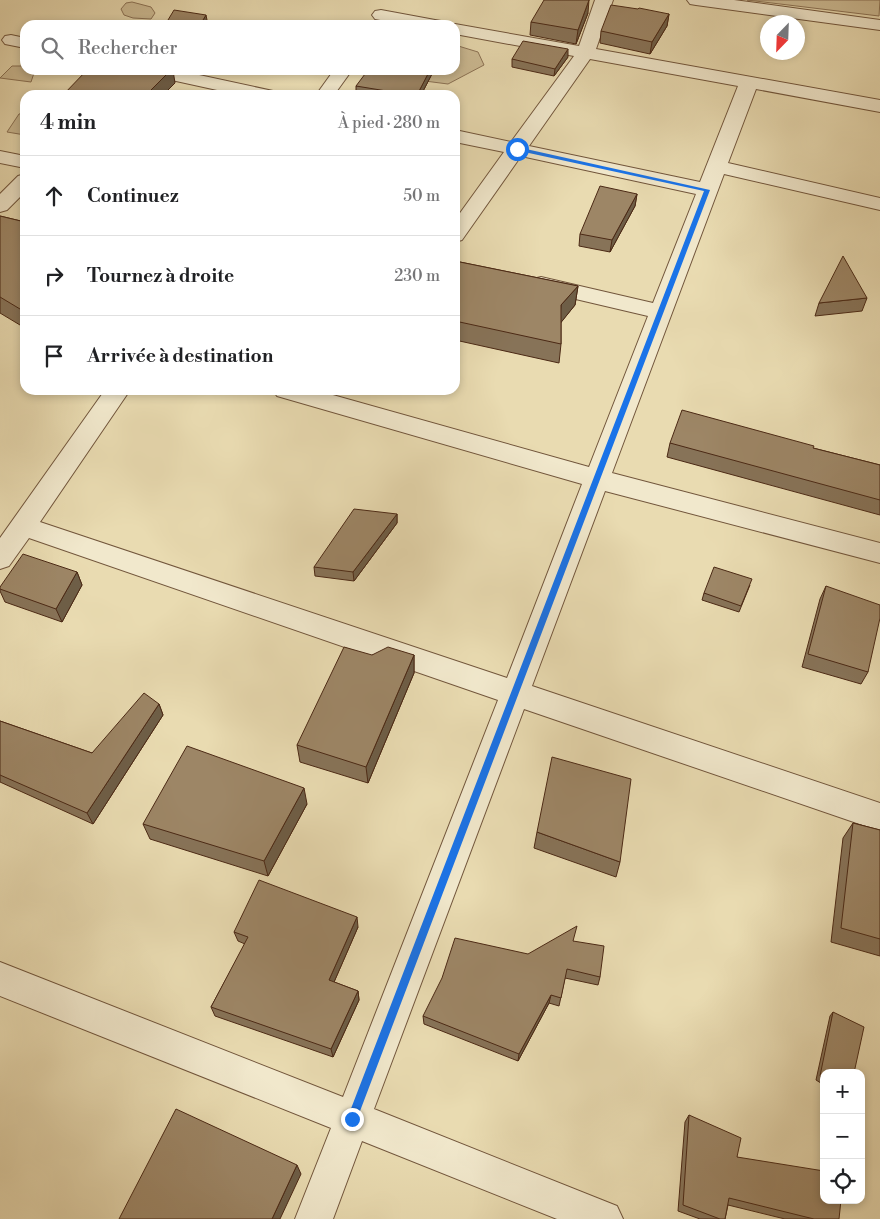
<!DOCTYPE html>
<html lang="fr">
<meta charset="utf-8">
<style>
body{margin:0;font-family:"Libre Bodoni",serif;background:#f6f6f6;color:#202124}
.controls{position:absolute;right:15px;bottom:15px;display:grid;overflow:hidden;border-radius:10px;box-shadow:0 2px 8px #0003}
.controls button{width:45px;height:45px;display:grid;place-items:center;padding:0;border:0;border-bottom:1px solid #e0e0e0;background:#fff;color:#202124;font:25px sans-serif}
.compass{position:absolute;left:760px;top:15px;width:45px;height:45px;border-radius:50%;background:#fff;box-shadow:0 2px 8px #0003;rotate:203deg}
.stop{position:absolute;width:15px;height:15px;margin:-11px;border:4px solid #1a73e8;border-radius:50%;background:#fff}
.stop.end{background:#1a73e8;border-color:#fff;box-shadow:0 1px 5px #0008}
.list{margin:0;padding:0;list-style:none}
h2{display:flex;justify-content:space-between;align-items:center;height:65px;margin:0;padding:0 20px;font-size:21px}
h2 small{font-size:16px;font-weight:400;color:#757577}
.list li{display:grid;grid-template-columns:32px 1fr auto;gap:15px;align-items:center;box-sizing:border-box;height:80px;padding:0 20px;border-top:1px solid #e0e0e0}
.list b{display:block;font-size:19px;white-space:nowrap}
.list em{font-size:16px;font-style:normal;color:#757577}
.icon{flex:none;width:28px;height:28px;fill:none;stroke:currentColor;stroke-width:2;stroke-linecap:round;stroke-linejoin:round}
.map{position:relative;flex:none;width:880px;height:1219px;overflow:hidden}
.search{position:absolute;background:#fff;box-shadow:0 2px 8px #0003;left:20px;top:20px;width:440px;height:55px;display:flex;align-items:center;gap:12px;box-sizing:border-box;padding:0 18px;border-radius:15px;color:#757577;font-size:19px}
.panel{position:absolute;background:#fff;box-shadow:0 2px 8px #0003;left:20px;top:90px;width:440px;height:305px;border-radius:15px}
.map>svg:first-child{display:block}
</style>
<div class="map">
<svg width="880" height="1219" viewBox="0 0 880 1219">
<rect width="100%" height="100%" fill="#e9dbb1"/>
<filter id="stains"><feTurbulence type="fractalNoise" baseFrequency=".004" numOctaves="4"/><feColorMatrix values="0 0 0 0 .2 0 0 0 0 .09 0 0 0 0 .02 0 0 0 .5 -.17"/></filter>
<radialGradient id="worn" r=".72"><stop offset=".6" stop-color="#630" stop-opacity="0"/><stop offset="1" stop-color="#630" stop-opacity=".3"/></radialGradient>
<g fill="#cebd96" stroke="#8c7356">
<polygon points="747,0 880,0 879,16"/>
<polygon points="132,2 151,7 155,13 151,19 133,18 124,15 121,9 126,3"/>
<polygon points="455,45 478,52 484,65 448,84 417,80 407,70 455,70"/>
<polygon points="12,66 25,66 25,70 35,70 31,82 0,78"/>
<polygon points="25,113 25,135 7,132 19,114"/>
</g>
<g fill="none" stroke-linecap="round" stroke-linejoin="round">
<g stroke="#72563c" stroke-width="2">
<g id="street">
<path d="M595,0H613L596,49L880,100V112L756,89L728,163L880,198V210L724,174L612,473L880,543V563L605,491L532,686L880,803V831L524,709L374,1109L617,1206L623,1219H557L362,1141L333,1219H295L331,1128L0,996V962L343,1097L498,700L29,538L9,566L0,569V538L105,390H130L40,522L507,678L582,484L277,396L273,390H315L589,467L648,316L533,289L530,284L533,279L541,277L653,303L696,194L521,156L462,240L455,242V220L504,152L455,142V130L511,142L574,56L455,34V25H450L455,24L579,46ZM590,59L738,86L700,182L529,146Z"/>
<polygon points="687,0 734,0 880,20 880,30 696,5 690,4"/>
<polygon points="381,10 435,20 441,21 444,25 407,25 375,19 372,15 375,11"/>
<polygon points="11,35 25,38 25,48 5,44 2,40 5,36"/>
<polygon points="141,70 176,70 273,91 275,95 240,95 144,74"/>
<polygon points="334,70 352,70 334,95 316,95"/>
<polygon points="0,151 25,156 25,168 0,163"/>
<polygon points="25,174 25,192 7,210 0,212 0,194 18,176"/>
</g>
</g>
<use href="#street" fill="#f1e8cc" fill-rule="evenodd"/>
</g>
<g fill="#877358" stroke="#4b2915">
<polygon points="588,13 576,44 530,35 531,22"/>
<polygon points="669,14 667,26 650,54 600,43 601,31"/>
<polygon points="568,57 554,76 512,67 512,59"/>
<polygon points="433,72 421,95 368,95 356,93 356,86"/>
<polygon points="637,194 635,206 610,252 579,246 580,234"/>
<polygon points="0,216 25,222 25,328 0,313"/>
<polygon points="455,261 578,286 575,305 561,322 561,344 559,363 455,340"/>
<polygon points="867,298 862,311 815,316 819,303"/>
<polygon points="670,443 813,448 880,465 880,515 667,457"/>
<polygon points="397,514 397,523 354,581 315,576 314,567"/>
<polygon points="77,572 82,585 62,622 5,602 0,591 0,587"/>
<polygon points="750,585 739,612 702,600 704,593"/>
<polygon points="826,586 868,672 861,684 802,667 820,599"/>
<polygon points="372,655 414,655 414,673 368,783 300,762 297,745"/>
<polygon points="159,704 163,715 93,824 0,782 0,721 92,753"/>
<polygon points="307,804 268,876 150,839 143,824"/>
<polygon points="853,823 880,830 880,956 831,942 843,838"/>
<polygon points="537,832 620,862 616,877 534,848"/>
<polygon points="358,927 334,982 358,991 359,1000 333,1057 215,1016 211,1007 245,944 238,941 234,932"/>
<polygon points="573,941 600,977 598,985 565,978 559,1006 549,1003 518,1061 424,1024 423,1016"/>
<polygon points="833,1012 824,1073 824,1085 816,1080 830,1016"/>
<polygon points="689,1115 737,1157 839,1219 785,1219 728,1205 725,1219 700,1219 678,1211 685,1122"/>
</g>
<g fill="#6e5e47" stroke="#4b2915">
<polygon points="589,0 588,13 576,44 578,30"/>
<polygon points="669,14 667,26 650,54 652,42"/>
<polygon points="206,15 208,25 200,25"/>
<polygon points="568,49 568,57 554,76 555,69"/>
<polygon points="171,70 173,70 175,83 163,95 146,95"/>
<polygon points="430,70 433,70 433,72 421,95 417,95"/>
<polygon points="637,194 635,206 610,252 612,240"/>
<polygon points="578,286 575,305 559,325 561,305"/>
<polygon points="397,514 397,523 354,581 353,572"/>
<polygon points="77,572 82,585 62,622 56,609"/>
<polygon points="414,655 414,673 368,783 366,767"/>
<polygon points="159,704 163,715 93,824 87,813"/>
<polygon points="304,788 307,804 268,876 264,861"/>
<polygon points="357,917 358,927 331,989 329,980"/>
<polygon points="358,991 359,1000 333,1057 331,1049"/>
<polygon points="551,995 549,1003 518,1061 519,1054"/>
<polygon points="297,1165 301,1174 280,1219 272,1219"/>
</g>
<g fill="#9d8666" stroke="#4b2915">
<polygon points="544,0 589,0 578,30 531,22"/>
<polygon points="611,5 638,9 639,8 669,14 652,42 601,31"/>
<polygon points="174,10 206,15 200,25 165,25"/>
<polygon points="523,41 568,49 555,69 512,59"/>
<polygon points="87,70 171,70 146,95 63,95"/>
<polygon points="368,70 430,70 417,95 411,95 356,86"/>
<polygon points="600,186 637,194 612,240 580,234"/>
<polygon points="0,216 25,222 25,312 0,297"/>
<polygon points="843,256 867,298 819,303"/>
<polygon points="455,261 578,286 561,305 561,344 455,321"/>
<polygon points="682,410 814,446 813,448 880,465 880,500 670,443"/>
<polygon points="354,509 397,514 353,572 314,567"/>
<polygon points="23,554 77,572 56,609 0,589 0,587"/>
<polygon points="714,567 752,579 741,606 704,593"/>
<polygon points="826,586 880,605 880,618 868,672 808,654"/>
<polygon points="344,647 372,655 388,647 414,655 366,767 297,745"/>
<polygon points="144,693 159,704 87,813 0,775 0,721 92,753"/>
<polygon points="187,746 304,788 264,861 143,824"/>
<polygon points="552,757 631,779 620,862 537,832"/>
<polygon points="853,823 880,830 880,939 841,928"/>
<polygon points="259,880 357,917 329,980 358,991 331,1049 211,1007 248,937 234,932"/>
<polygon points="577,926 573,941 604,946 600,977 567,969 561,998 551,995 519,1054 423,1016 442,978 455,938 528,954"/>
<polygon points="833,1012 864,1027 854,1073 824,1073 824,1079 820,1076"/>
<polygon points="176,1109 297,1165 272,1219 119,1219"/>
<polygon points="689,1115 741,1138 737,1157 824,1171 824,1200 841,1200 839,1219 814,1219 729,1198 725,1219 720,1219 683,1205"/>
</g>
<polygon fill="#1a73e8" points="517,147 710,190 357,1119 356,1123 352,1124 348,1123 347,1119 704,191 515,150"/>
<rect width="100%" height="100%" filter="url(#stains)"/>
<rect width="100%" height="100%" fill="url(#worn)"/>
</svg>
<div class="controls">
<button>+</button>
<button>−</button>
<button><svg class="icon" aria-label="locate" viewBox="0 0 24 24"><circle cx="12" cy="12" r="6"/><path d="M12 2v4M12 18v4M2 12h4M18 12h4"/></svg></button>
</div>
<svg class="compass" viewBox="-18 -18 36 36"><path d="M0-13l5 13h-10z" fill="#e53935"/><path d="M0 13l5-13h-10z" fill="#757577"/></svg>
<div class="stop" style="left:517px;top:149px"></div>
<div class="stop end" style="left:352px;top:1119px"></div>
<div class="search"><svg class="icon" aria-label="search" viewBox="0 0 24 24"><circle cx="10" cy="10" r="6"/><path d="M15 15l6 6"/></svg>Rechercher</div>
<section class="panel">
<h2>4 min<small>À pied · 280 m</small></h2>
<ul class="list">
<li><svg class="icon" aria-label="ahead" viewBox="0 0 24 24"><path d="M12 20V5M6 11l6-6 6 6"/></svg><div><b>Continuez</b></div><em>50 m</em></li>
<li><svg class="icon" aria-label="right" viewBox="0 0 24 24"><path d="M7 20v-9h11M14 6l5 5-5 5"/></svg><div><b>Tournez à droite</b></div><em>230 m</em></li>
<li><svg class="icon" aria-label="arrive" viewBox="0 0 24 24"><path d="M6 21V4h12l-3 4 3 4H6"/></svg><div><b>Arrivée à destination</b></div></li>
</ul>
</section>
</div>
